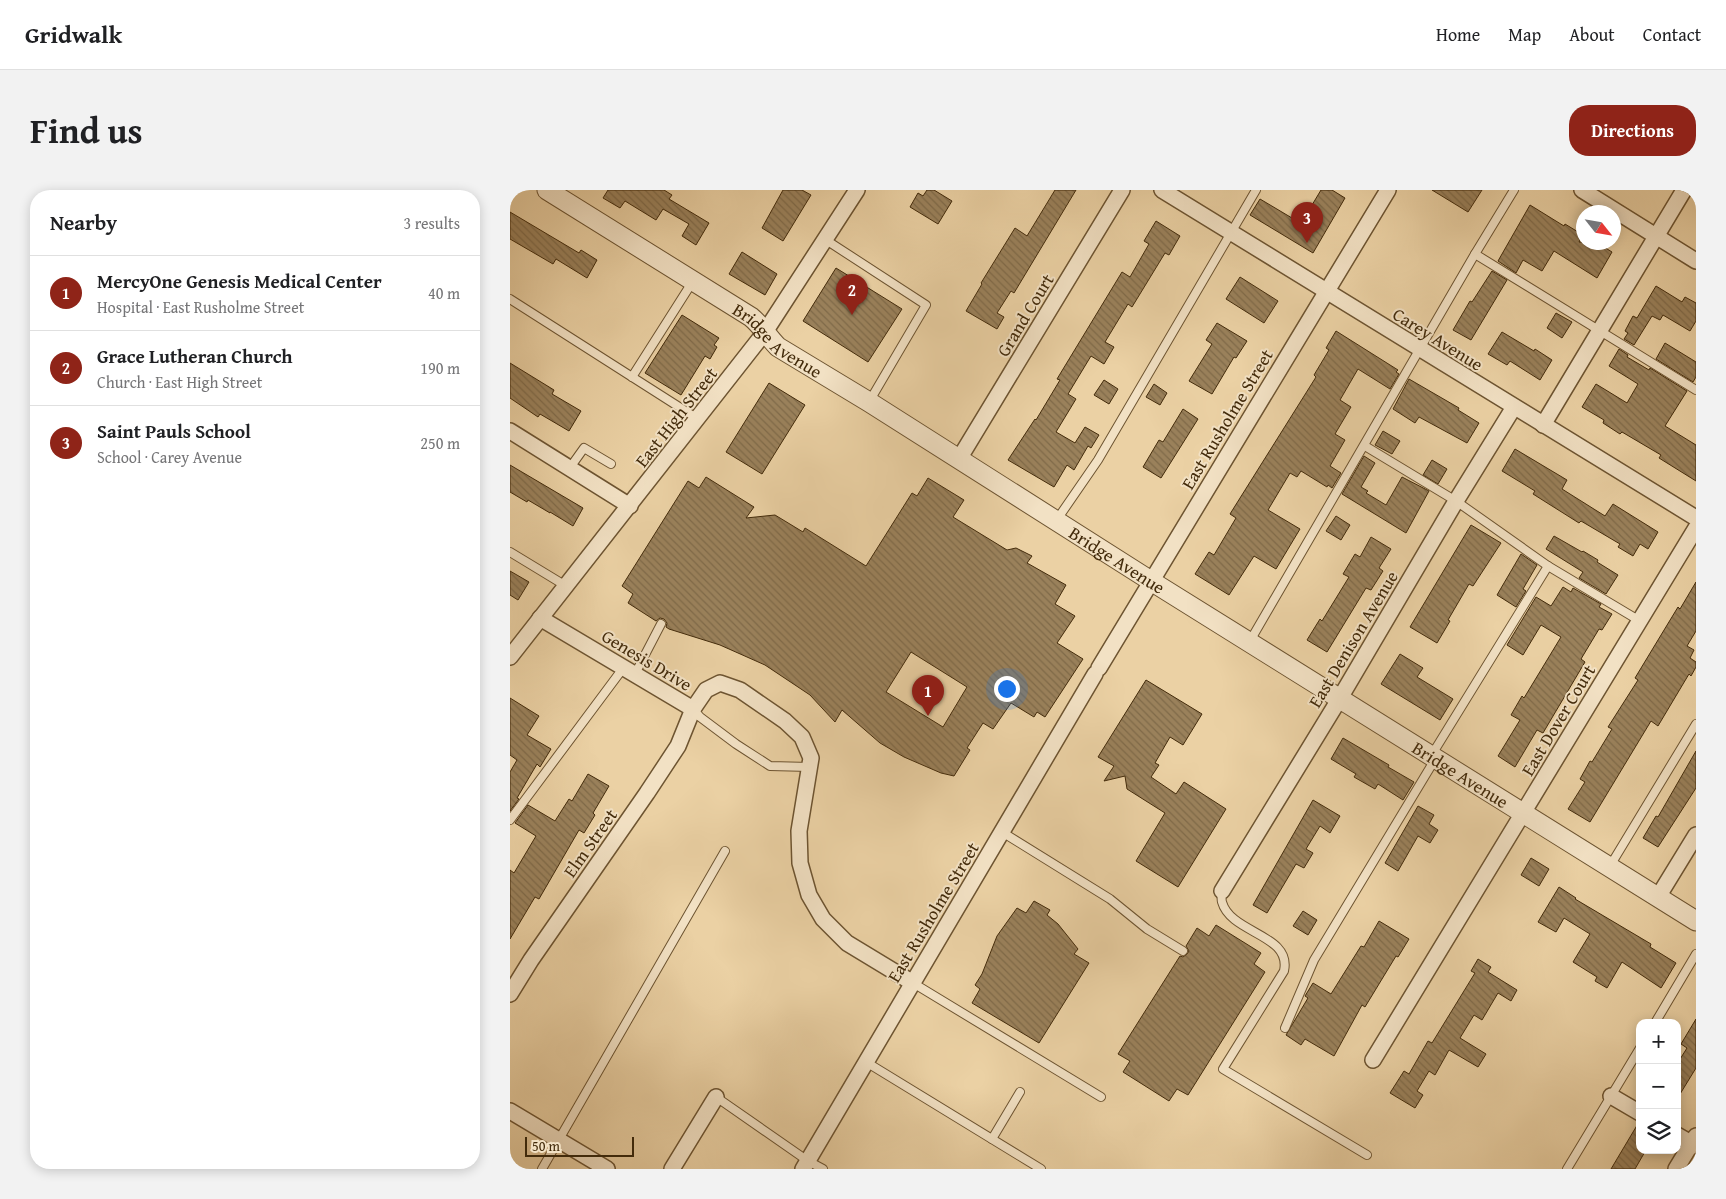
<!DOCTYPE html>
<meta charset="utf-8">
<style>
body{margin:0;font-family:"Gentium Book Plus",serif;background:#f2f2f2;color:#202124}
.controls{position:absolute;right:15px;bottom:15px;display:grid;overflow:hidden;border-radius:10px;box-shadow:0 2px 12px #0003}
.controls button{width:45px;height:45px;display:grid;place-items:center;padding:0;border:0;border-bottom:1px solid #e0e0e0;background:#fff;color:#202124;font:25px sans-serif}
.compass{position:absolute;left:1066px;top:15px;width:45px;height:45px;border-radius:50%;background:#fff;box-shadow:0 2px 12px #0003;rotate:121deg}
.scale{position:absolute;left:15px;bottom:12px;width:109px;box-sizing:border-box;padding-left:5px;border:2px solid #432b0b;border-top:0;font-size:14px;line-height:18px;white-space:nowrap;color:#432b0b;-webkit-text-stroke:4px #f2e1c4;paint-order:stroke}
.you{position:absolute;left:496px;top:498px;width:18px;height:18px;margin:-12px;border:4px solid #fff;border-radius:50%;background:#1a73e8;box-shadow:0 0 0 8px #1a73e833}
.badge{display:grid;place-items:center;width:32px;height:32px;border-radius:50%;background:#8f2418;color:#fff;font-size:16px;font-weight:700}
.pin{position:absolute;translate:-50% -41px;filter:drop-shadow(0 1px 2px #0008)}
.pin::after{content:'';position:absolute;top:26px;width:18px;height:15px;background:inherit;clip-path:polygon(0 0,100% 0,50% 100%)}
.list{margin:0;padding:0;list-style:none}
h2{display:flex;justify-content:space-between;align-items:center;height:65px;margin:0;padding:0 20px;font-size:21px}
h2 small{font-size:16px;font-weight:400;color:#757577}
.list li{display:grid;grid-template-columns:32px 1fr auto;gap:15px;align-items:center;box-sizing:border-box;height:75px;padding:0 20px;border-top:1px solid #e0e0e0}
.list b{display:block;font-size:19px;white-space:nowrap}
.list p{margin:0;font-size:16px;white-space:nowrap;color:#757577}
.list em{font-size:16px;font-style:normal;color:#757577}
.icon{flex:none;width:28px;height:28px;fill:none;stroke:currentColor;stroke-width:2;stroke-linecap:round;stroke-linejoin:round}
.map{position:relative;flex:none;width:1186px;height:979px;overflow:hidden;border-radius:20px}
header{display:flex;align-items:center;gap:30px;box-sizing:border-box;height:70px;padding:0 25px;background:#fff;border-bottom:1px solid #e0e0e0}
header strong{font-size:24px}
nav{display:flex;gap:28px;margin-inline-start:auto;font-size:18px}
.intro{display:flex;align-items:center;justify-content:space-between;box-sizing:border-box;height:120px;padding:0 30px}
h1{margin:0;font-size:35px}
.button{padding:12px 22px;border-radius:20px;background:#8f2418;color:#fff;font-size:18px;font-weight:700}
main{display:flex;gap:30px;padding:0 30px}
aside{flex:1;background:#fff;border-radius:20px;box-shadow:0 2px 12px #0003}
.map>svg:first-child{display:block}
</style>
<header>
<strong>Gridwalk</strong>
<nav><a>Home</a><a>Map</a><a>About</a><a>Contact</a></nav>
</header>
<div class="intro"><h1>Find us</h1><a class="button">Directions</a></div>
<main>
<aside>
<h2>Nearby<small>3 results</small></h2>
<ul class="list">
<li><span class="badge">1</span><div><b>MercyOne Genesis Medical Center</b><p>Hospital · East Rusholme Street</p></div><em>40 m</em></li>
<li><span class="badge">2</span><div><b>Grace Lutheran Church</b><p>Church · East High Street</p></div><em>190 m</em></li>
<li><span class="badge">3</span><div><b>Saint Pauls School</b><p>School · Carey Avenue</p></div><em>250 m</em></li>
</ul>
</aside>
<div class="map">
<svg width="1186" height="979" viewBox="0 0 1186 979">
<defs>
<pattern id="building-back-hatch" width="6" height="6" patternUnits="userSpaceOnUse" patternTransform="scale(1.25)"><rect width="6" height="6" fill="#9a815b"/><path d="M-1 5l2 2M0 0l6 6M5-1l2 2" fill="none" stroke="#7f6a49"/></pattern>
</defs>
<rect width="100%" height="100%" fill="#ebd1a4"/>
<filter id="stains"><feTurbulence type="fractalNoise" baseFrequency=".004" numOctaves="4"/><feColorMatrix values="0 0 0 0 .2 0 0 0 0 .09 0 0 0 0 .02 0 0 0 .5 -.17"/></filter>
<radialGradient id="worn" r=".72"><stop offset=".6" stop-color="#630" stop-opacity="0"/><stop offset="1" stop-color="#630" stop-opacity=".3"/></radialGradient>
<g fill="url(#building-back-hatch)" stroke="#432b0b" fill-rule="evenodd">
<polygon points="98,0 154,0 162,5 159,9 199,33 186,55 172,46 179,34 153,19 146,30 115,11 110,18 93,8"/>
<polygon points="273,0 292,0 301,5 273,51 252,38"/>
<polygon points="417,0 424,0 442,11 428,34 400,17 408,3 413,6"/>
<polygon points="545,0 566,0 504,103 501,101 487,123 494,127 487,139 456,121 472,94 471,93 505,38 517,46"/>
<polygon points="811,0 822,0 835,8 803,63 740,25 750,9 787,31 792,23 796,25"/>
<polygon points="922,0 972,0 958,22"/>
<polygon points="1020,15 1054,36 1055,34 1073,45 1069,52 1086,52 1102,62 1087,88 1044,61 1032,81 1013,70 1006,83 988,71"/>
<polygon points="0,22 69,63 71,60 87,70 77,88 46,69 43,74 0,49"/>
<polygon points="646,31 670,46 659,65 655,63 622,117 618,114 595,152 604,157 594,174 581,166 558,204 566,209 546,242 565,253 575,237 589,245 581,258 578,256 564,280 557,275 544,297 498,270 525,229 526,230 550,190 547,189 612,82 620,87 639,54 634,51"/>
<polygon points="232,62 267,84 255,105 219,84"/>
<polygon points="326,78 392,119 358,172 293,131"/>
<polygon points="982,81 997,90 961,150 943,140 960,111 962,112"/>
<polygon points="730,87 768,111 754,133 716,109"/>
<polygon points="1146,96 1172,112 1175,107 1186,113 1186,131 1180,141 1153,125 1150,130 1142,126 1124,155 1114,149 1118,143 1115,141 1123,126 1127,128"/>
<polygon points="1046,123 1062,132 1052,148 1037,138"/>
<polygon points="172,125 209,148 204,155 207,157 200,169 195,166 171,205 135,183"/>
<polygon points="707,133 737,151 726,168 724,167 702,204 679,191 702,154 696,150"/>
<polygon points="826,141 888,180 886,182 889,184 880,199 848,179 830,210 841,217 825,244 835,250 820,276 831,283 822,298 818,295 817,297 791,281 787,287 780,283 758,320 790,339 766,379 744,366 719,405 685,384 699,362 704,365 726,328 720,324 806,187 804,185 819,160 816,158"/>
<polygon points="992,142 1024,161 1025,159 1042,170 1030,190 1000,171 997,175 978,164"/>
<polygon points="1155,153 1186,172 1186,187 1183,192 1146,169"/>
<polygon points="1109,159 1118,165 1117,167 1139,180 1140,178 1177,201 1155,236 1186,255 1186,291 1149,268 1151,265 1112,242 1110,244 1093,233 1094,230 1072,217 1086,194 1117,213 1128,194 1099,176"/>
<polygon points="0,173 44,200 42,204 71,221 59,241 30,224 28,227 0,208"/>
<polygon points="899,189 949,218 948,220 969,233 957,253 909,227 905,233 883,219"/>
<polygon points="594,190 608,199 599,214 584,205"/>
<polygon points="259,193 295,215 252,284 216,262"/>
<polygon points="644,194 657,203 650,215 636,207"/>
<polygon points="673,219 688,229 651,288 633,277 649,250 653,252"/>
<polygon points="873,241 890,251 882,264 865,255"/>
<polygon points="1005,259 1057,290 1052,299 1095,326 1103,314 1148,342 1138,359 1130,354 1123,366 1108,357 1110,354 1071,331 1069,333 1023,304 1025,301 992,281"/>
<polygon points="854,266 865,273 851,297 858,301 856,303 876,315 892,287 919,301 896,343 832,304"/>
<polygon points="922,270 937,279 928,294 913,285"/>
<polygon points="0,275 73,318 63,336 40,322 40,323 18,310 17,312 0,302"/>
<path d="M196,287L244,317L236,328L265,325L293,342L295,338L356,376L402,303L407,306L418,288L454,310L443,327L497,360L506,358L522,366L517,373L556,395L545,414L565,426L547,453L573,469L535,527L527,522L524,527L501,513L483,539L473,533L457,558L460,560L444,586L431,583L394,567L370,553L332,520L325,532L300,505L255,475L210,455L159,439L156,437L157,433L154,429L150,428L146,431L118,413L123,404L112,396L178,291L189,298ZM401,462L457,497L433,537L376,502Z"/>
<polygon points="826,326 840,335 831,350 816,341"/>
<polygon points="961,335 991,353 963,396 959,394 938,430 940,431 927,453 900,437"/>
<polygon points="1044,346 1072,362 1073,361 1088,370 1087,372 1108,385 1096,404 1069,388 1073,382 1036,359"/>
<polygon points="861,347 881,359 869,378 873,381 861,400 856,398 817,462 797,450 810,429 812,431 839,387 833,384 845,364 850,367"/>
<polygon points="1011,364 1027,375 1013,399 1016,401 1006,417 987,405"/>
<polygon points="0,381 19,392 8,410 0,405"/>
<polygon points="1186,392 1186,441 1177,456 1184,460 1180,468 1186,472 1186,477 1181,486 1179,484 1148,536 1141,531 1080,632 1058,619 1075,592 1070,589 1080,571 1082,572 1102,539 1098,537 1128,490 1125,488 1168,417 1170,419"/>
<polygon points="1053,397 1061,402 1063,398 1091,414 1089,417 1102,424 1092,440 1089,439 1071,469 1075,472 1033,543 1027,540 1005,577 988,566 1010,530 1001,525 1012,506 1014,508 1051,447 1031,435 1013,465 997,455 1026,407 1041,416"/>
<polygon points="890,464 913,478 907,487 943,509 930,530 871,494"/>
<polygon points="636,490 692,524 673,555 660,547 645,573 649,575 641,587 666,604 674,592 716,619 668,697 626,671 655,623 617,599 615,586 594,591 604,576 588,567"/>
<polygon points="0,508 29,526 17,545 41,559 30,577 27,574 7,608 9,609 0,621 0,582 7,570 0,565"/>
<polygon points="833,548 879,575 878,577 904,592 893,610 868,594 865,599 844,587 846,584 821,569"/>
<polygon points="1186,561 1186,598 1148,657 1133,648 1146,626 1148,627"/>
<polygon points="78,584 99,596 83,623 85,625 74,643 69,640 29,709 25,707 0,749 0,680 4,683 26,646 5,633 18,615 45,631 59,609 62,611"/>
<polygon points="803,610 830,626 820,643 810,636 796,659 803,663 794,678 786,674 757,723 743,715"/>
<polygon points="908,616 924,625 919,634 928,640 920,653 908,646 888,681 875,673"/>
<polygon points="1021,668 1039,679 1029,696 1011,685"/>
<polygon points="1049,697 1066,708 1065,709 1141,754 1140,757 1166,773 1151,798 1112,772 1097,798 1085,791 1087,787 1063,772 1080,744 1054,728 1046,742 1028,732"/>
<polygon points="524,711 540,720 537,725 548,734 568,759 564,764 579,773 529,853 462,813 470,799 465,795 472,784 487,746 507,718 516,723"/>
<polygon points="793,721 807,730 798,745 783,736"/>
<polygon points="869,731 899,749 888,767 886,766 855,817 852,815 824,866 795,849 791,855 776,845 798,808 795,806 803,793 821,804 851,756 854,757"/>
<polygon points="706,735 751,763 744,774 755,782 678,905 667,899 659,911 613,882 620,871 608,864 670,766 673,767 677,764 679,761 676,756 687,738 699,746"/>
<polygon points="968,769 981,777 978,782 1007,800 1001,811 988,803 972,830 964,825 950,848 976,864 968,877 939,860 925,885 919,881 907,901 913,905 905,918 880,903 894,881 899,884 918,851 922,853 965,783 961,781"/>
<polygon points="1186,829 1186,878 1167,909 1167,874 1177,858 1171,854"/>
<polygon points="1129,932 1130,960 1136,960 1125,979 1101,979"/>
</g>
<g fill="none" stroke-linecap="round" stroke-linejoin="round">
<g stroke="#6d5431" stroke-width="10">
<g id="service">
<polyline points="316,50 416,115 359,212"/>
<polyline points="965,64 1186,200"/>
<polyline points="0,109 188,229"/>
<polyline points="122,187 183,91"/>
<polyline points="855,256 946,311 1038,376 1130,431"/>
<polyline points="59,279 74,258 101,274"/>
<polyline points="546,331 588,270 746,0"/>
<polyline points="0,362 56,396"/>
<polyline points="740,451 965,64 1004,0"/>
<polyline points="125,484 151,434"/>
<polyline points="183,519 190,527 226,554 260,576 300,577"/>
<polyline points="0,630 114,477"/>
<polyline points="492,642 600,709 637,739 673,761"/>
<polyline points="1100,676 1186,534"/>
<path d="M712,701C712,704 711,709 712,712C721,744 782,744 774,781L713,879L857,965"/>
<polyline points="403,793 591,907"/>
<polyline points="1145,833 1186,764"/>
<polyline points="775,838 804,770 921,576 926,558 1038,376"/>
<polyline points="356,872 531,979"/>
<polyline points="206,907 298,971 313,979"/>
<polyline points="482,949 510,902"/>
<polyline points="32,979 215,661"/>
<polyline points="1057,979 1130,858"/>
</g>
</g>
<g stroke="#6d5431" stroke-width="18">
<g id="minor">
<polyline points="652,0 1186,328"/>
<polyline points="1072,0 1186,71"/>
<polyline points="1033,235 1174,0"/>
<polyline points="0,241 120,316"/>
<polyline points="449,269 612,0"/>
<polyline points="30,428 183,519 196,500 210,493 230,500 275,531 292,547 301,568 289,641 290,673 299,705 313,729 337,753 403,793"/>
<polyline points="0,467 255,142 347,0"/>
<polyline points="589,478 878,0"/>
<polyline points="712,701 830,508 946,311 1004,217"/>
<polyline points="1148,707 1186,645"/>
<polyline points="0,804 21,770 137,603 168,556 183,519"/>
<polyline points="863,870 1186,338"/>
<polyline points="1101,906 1130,923"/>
<polyline points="0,921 97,979"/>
<polyline points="1167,945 1186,956"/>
<polyline points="162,979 206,907"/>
<polyline points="293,979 585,484"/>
<polyline points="1166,979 1186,946"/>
</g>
</g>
<g stroke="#6d5431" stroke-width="21">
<g id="tertiary">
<path id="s1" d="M37,0L241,127C252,136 258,147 268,157L359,212L641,391L1186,731"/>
</g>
</g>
<use href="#service" stroke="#f2e1c4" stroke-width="8"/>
<use href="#minor" stroke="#f2e1c4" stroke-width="15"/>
<use href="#tertiary" stroke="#f2e1c4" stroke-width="19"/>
</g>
<g text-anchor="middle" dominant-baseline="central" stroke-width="4" stroke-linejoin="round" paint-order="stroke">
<g font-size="18" fill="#432b0b" stroke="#f2e1c4">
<text transform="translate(515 125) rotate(-59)">Grand Court</text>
<text transform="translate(928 149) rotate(32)">Carey Avenue</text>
<text stroke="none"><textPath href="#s1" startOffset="276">Bridge Avenue</textPath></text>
<text transform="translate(166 227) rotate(-52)">East High Street</text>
<text transform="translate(717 229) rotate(-59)">East Rusholme Street</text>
<text stroke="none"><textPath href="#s1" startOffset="681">Bridge Avenue</textPath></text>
<text transform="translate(843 449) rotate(-59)">East Denison Avenue</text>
<text transform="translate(137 470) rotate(31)">Genesis Drive</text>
<text transform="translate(1048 530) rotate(-59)">East Dover Court</text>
<text stroke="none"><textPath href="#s1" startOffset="1086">Bridge Avenue</textPath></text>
<text transform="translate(80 653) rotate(-55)">Elm Street</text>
<text transform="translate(423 722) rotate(-59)">East Rusholme Street</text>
</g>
</g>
<rect width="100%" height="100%" filter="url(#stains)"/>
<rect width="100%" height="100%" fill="url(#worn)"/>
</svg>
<div class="controls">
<button>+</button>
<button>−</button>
<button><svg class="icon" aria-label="layers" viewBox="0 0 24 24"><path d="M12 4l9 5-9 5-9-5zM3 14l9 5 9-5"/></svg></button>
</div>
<svg class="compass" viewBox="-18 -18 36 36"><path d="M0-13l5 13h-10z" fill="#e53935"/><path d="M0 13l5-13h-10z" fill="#757577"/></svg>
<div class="scale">50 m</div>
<div class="you"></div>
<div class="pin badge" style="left:418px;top:526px">1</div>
<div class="pin badge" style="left:342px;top:125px">2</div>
<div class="pin badge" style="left:797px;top:53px">3</div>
</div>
</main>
